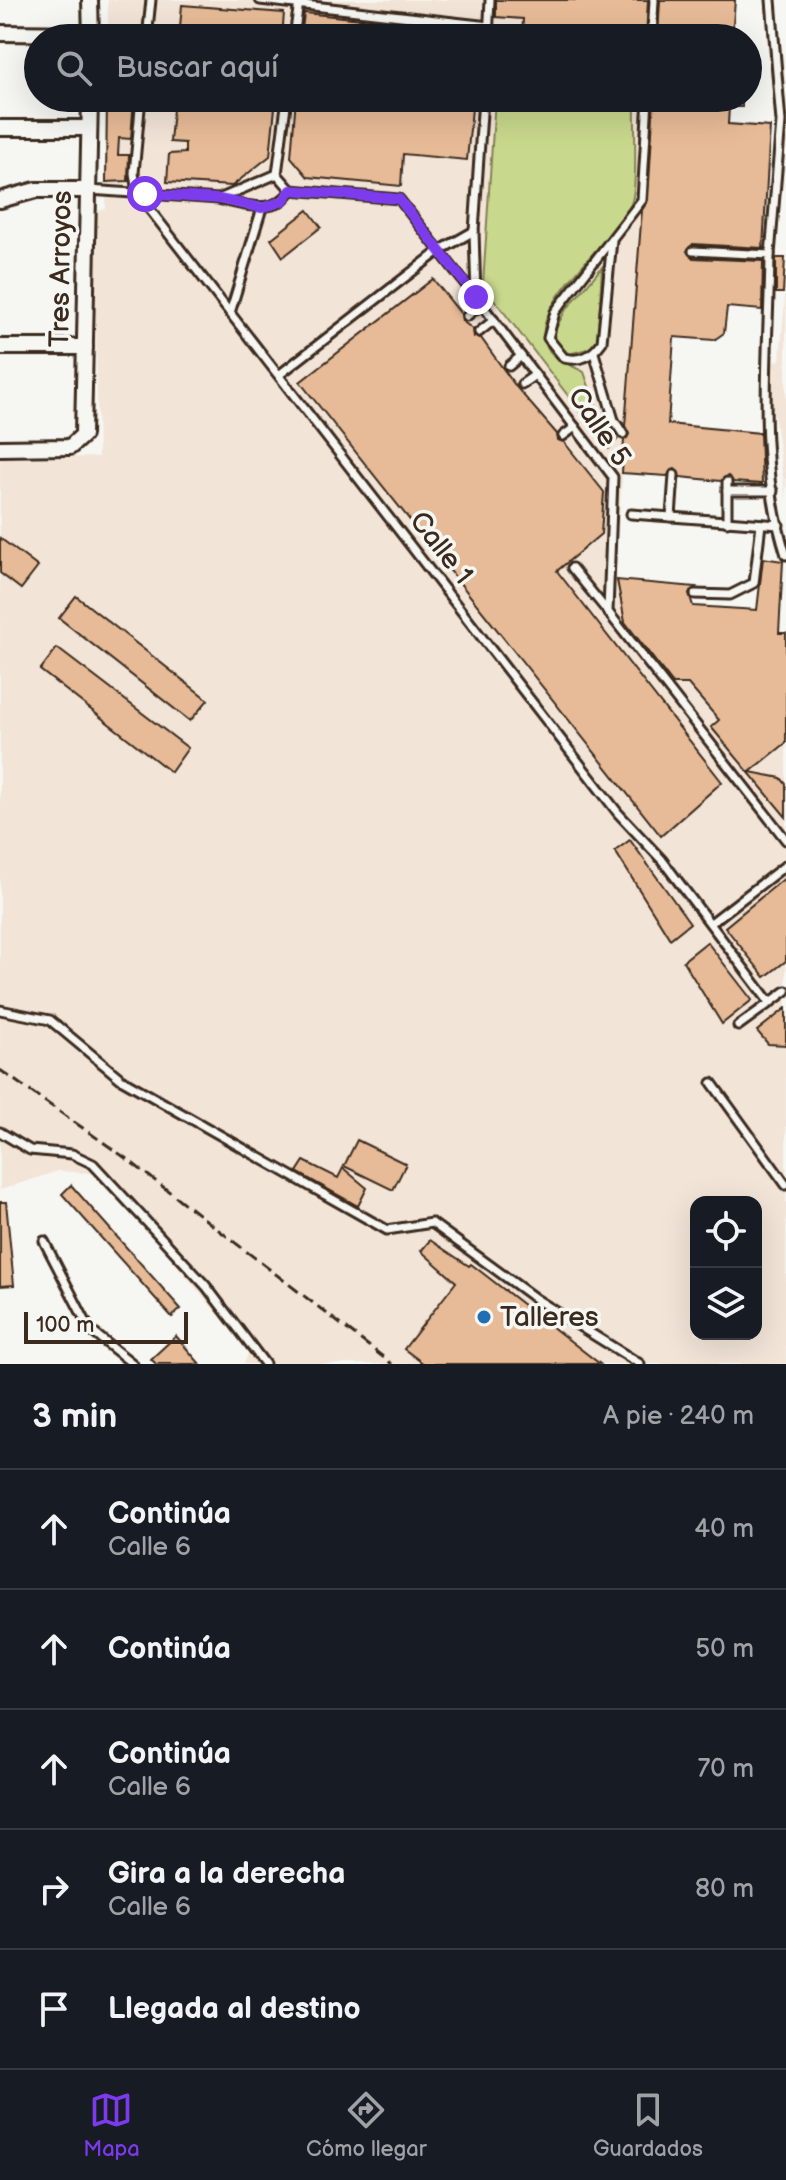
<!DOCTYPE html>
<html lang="es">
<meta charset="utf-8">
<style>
body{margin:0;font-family:"Balsamiq Sans",sans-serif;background:#20242c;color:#f1f3f6}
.controls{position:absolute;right:24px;bottom:24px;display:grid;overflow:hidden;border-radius:16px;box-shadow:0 8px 32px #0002}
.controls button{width:72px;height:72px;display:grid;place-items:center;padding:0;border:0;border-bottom:2px solid #363941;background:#171b24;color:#f1f3f6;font:40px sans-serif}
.scale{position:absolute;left:24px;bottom:20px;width:164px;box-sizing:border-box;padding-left:8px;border:4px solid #3b2a1e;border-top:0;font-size:22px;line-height:28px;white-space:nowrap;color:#3b2a1e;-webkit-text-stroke:6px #f6f6f2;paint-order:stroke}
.stop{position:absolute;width:24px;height:24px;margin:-18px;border:6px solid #7c3aed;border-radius:50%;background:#fff}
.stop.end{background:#7c3aed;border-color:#fff;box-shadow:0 2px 8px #0008}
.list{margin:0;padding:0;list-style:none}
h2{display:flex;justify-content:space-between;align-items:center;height:104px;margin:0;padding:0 32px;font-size:34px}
h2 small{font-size:26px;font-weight:400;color:#9ea1a6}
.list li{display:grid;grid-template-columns:52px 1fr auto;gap:24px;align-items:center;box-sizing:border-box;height:120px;padding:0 32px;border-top:2px solid #363941}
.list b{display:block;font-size:30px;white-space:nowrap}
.list p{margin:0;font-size:26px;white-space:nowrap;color:#9ea1a6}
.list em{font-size:26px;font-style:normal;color:#9ea1a6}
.icon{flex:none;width:44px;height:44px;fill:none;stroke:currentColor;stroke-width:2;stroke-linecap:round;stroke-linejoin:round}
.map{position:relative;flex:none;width:786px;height:1364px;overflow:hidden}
.search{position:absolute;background:#171b24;box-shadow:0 8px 32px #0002;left:24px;right:24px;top:24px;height:88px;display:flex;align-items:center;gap:20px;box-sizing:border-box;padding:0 28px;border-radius:44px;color:#9ea1a6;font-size:30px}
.sheet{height:704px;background:#171b24}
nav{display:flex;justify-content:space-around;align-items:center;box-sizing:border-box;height:112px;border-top:2px solid #363941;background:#171b24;font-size:22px;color:#9ea1a6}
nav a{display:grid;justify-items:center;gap:4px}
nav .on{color:#7c3aed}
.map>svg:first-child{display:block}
</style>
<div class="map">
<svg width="786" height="1364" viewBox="0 0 786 1364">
<rect width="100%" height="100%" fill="#f6f6f2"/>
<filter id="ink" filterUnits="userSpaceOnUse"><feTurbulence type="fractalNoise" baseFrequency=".0125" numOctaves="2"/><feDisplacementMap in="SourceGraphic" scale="16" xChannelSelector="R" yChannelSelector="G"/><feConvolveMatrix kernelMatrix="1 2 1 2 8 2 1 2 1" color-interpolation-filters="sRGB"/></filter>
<g filter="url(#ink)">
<g fill="#f2e4d7" fill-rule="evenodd">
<polygon points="108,0 660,0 657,38 108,38"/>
<path d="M107,98H652L615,568L625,622L786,633V1364H244L249,1351L154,1238L91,1173L58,1171L0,1190V459L98,457L94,212L106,209ZM696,1202H756V1334H696Z"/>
<polygon points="786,287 786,499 767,363 780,360"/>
</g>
<g fill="#c8d88c" stroke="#828155" stroke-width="2">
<path d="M495,98H635C634,119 638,188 631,204C616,239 531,303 545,343C551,360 570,364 584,372L595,404L619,438L609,449L483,285Z"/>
<polygon points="602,267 598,338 591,348 569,354 556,344 555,330 565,311"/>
</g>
<g fill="#e7bb97" stroke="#3b2a1e" stroke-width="2">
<polygon points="496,0 648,0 646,38 522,38 523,19 496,17"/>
<polygon points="660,0 735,0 732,38 658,38"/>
<polygon points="182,5 284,13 282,38 179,38"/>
<polygon points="304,13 479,31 478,38 301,38"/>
<polygon points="107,98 134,98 131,139 119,138 118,155 129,155 128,181 106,182"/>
<polygon points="174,98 276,98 270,156 232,186 167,182 169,154 185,153 185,143 170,142"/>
<polygon points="296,98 473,98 467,160 403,154 401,186 308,177 291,157"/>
<polygon points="654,98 742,98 742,107 729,107 728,124 770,127 763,248 693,244 687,251 693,258 763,261 762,310 727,307 724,333 714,340 674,337 668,424 760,433 762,484 733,482 728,476 721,481 680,477 675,469 667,476 622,473 624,440 629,434 625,426 642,210 648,200"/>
<polygon points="308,210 321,227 283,257 271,239"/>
<polygon points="776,258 785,258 783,293 776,293"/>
<polygon points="433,279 461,314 462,321 473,329 474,337 481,338 517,388 557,434 558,440 564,442 604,492 601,534 557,571 722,782 661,836 300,382"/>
<polygon points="0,538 38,567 21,589 0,573"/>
<polygon points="763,558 783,561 779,633 786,633 786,743 750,772 781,778 786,784 786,817 711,727 719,720 688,684 673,684 625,622 617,580 696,587 689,593 693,606 757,610"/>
<polygon points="76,596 208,700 190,721 59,618"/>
<polygon points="57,648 188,748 171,772 40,670"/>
<polygon points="630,840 690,923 670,939 615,851"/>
<polygon points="786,877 786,961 765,977 725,927"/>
<polygon points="707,942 752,1000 722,1024 683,961"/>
<polygon points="786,1008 786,1045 768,1044 757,1031"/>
<polygon points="357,1140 406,1164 393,1190 344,1166"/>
<polygon points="304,1161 338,1178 343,1168 367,1188 358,1206 297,1172"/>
<polygon points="71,1185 181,1309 172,1317 62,1194"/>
<polygon points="0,1202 6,1202 14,1285 0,1286"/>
<polygon points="430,1240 469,1266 471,1264 600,1364 424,1364 404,1349 456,1282 421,1251"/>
<polygon points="176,1336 200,1364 156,1364 151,1359"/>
</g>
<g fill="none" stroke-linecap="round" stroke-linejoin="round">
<g stroke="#3b2a1e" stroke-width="13">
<g id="service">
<polyline points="260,0 489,26"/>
<polyline points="147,38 151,0"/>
<polyline points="294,38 299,2"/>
<polyline points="488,38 490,0"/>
<polyline points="652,38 654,0"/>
<polyline points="141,98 134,173 137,193 618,813 662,860 770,1003"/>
<polyline points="483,98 474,231 476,297 613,477 608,612 786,840"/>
<polyline points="277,174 287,98"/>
<polyline points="89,190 219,199 277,174 291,190 399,199 474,295"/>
<path d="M221,200C246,205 275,216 291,190"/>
<path d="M612,240L602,342C592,356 581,362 564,358L548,338L555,312L642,200L648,98"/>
<path d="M693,251L770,255C769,354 755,458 786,555"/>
<polyline points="770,255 781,122 771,0"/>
<polyline points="230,313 262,208"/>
<polyline points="467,316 481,305"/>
<polyline points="479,332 494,320"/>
<polyline points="594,353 614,420 623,434"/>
<polyline points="509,366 521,356"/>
<polyline points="279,375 439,251 474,231"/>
<polyline points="522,384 535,375"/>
<polyline points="563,436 575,427"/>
<polyline points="727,491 773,491"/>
<polyline points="631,514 779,525"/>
<polyline points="671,517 674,475"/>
<polyline points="727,522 727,482"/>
<polyline points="572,568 608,612"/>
<polyline points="695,594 730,595 754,583 761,524"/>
<polyline points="711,923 786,865"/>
<polyline points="0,1010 50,1020 121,1079 387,1230 432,1223 536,1299 640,1364"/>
<polyline points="738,1026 786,991"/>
<polyline points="712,1083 786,1185"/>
<polyline points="0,1132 30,1150 72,1154 93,1164 206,1286 265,1364"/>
<polyline points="44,1241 90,1330 133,1364"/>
</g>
</g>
<g stroke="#3b2a1e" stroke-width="20">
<g id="minor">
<polyline points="90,0 91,38"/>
<polyline points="0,33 91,34"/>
<polyline points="0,128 89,128"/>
<polyline points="0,200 36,190 89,190"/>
<polyline points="0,347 85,347"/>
<polyline points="0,448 70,447 83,435 90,98"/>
</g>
</g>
<use href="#service" stroke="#f6f6f2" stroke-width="7"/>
<use href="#minor" stroke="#f6f6f2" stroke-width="14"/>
<polyline stroke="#3b2a1e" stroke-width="3" stroke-dasharray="12 6" stroke-linecap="butt" points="0,1070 127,1159 392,1364"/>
</g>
</g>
<g fill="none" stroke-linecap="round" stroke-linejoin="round" filter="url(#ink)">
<polyline stroke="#7c3aed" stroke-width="10" points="145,194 219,199 262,208 283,201 291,190 399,199 476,297"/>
</g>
<circle fill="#1f6fb2" stroke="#f6f6f2" stroke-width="3" cx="484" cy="1317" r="8"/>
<g text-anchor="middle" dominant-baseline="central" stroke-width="7" stroke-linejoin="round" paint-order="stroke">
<g font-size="28" fill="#3b2a1e" stroke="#f6f6f2">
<text transform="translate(61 269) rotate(-89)">Tres Arroyos</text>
<text transform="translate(599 427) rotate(56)">Calle 5</text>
<text transform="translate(441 548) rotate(52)">Calle 1</text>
</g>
<g font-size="28" fill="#3b2a1e" stroke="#f6f6f2" text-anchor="start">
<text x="500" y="1317">Talleres</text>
</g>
</g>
</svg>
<div class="controls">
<button><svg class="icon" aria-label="locate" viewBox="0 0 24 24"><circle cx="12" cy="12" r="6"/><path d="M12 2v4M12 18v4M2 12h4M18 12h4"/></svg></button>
<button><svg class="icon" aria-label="layers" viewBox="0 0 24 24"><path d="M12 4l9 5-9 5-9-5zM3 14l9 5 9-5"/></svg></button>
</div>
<div class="scale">100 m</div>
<div class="stop" style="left:145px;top:194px"></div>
<div class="stop end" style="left:476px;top:297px"></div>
<div class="search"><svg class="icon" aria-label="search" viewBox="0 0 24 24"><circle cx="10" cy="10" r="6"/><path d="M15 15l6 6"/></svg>Buscar aquí</div>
</div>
<section class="sheet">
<h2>3 min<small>A pie · 240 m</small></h2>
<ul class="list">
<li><svg class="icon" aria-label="ahead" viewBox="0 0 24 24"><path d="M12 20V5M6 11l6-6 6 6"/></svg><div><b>Continúa</b><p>Calle 6</p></div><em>40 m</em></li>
<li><svg class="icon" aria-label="ahead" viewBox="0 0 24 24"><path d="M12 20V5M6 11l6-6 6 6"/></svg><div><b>Continúa</b></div><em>50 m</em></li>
<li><svg class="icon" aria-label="ahead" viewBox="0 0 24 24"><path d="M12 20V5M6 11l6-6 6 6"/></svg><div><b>Continúa</b><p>Calle 6</p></div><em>70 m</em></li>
<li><svg class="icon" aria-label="right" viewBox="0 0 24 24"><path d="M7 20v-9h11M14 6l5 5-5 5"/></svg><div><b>Gira a la derecha</b><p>Calle 6</p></div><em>80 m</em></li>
<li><svg class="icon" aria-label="arrive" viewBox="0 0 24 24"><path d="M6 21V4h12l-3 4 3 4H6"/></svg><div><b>Llegada al destino</b></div></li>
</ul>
</section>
<nav>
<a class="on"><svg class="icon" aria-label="map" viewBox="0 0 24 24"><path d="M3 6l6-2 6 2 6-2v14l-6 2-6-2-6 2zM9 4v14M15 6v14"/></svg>Mapa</a>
<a><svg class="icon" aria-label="directions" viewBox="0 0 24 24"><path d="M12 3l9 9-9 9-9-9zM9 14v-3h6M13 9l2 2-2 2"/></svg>Cómo llegar</a>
<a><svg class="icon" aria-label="saved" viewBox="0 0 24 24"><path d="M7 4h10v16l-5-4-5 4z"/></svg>Guardados</a>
</nav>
